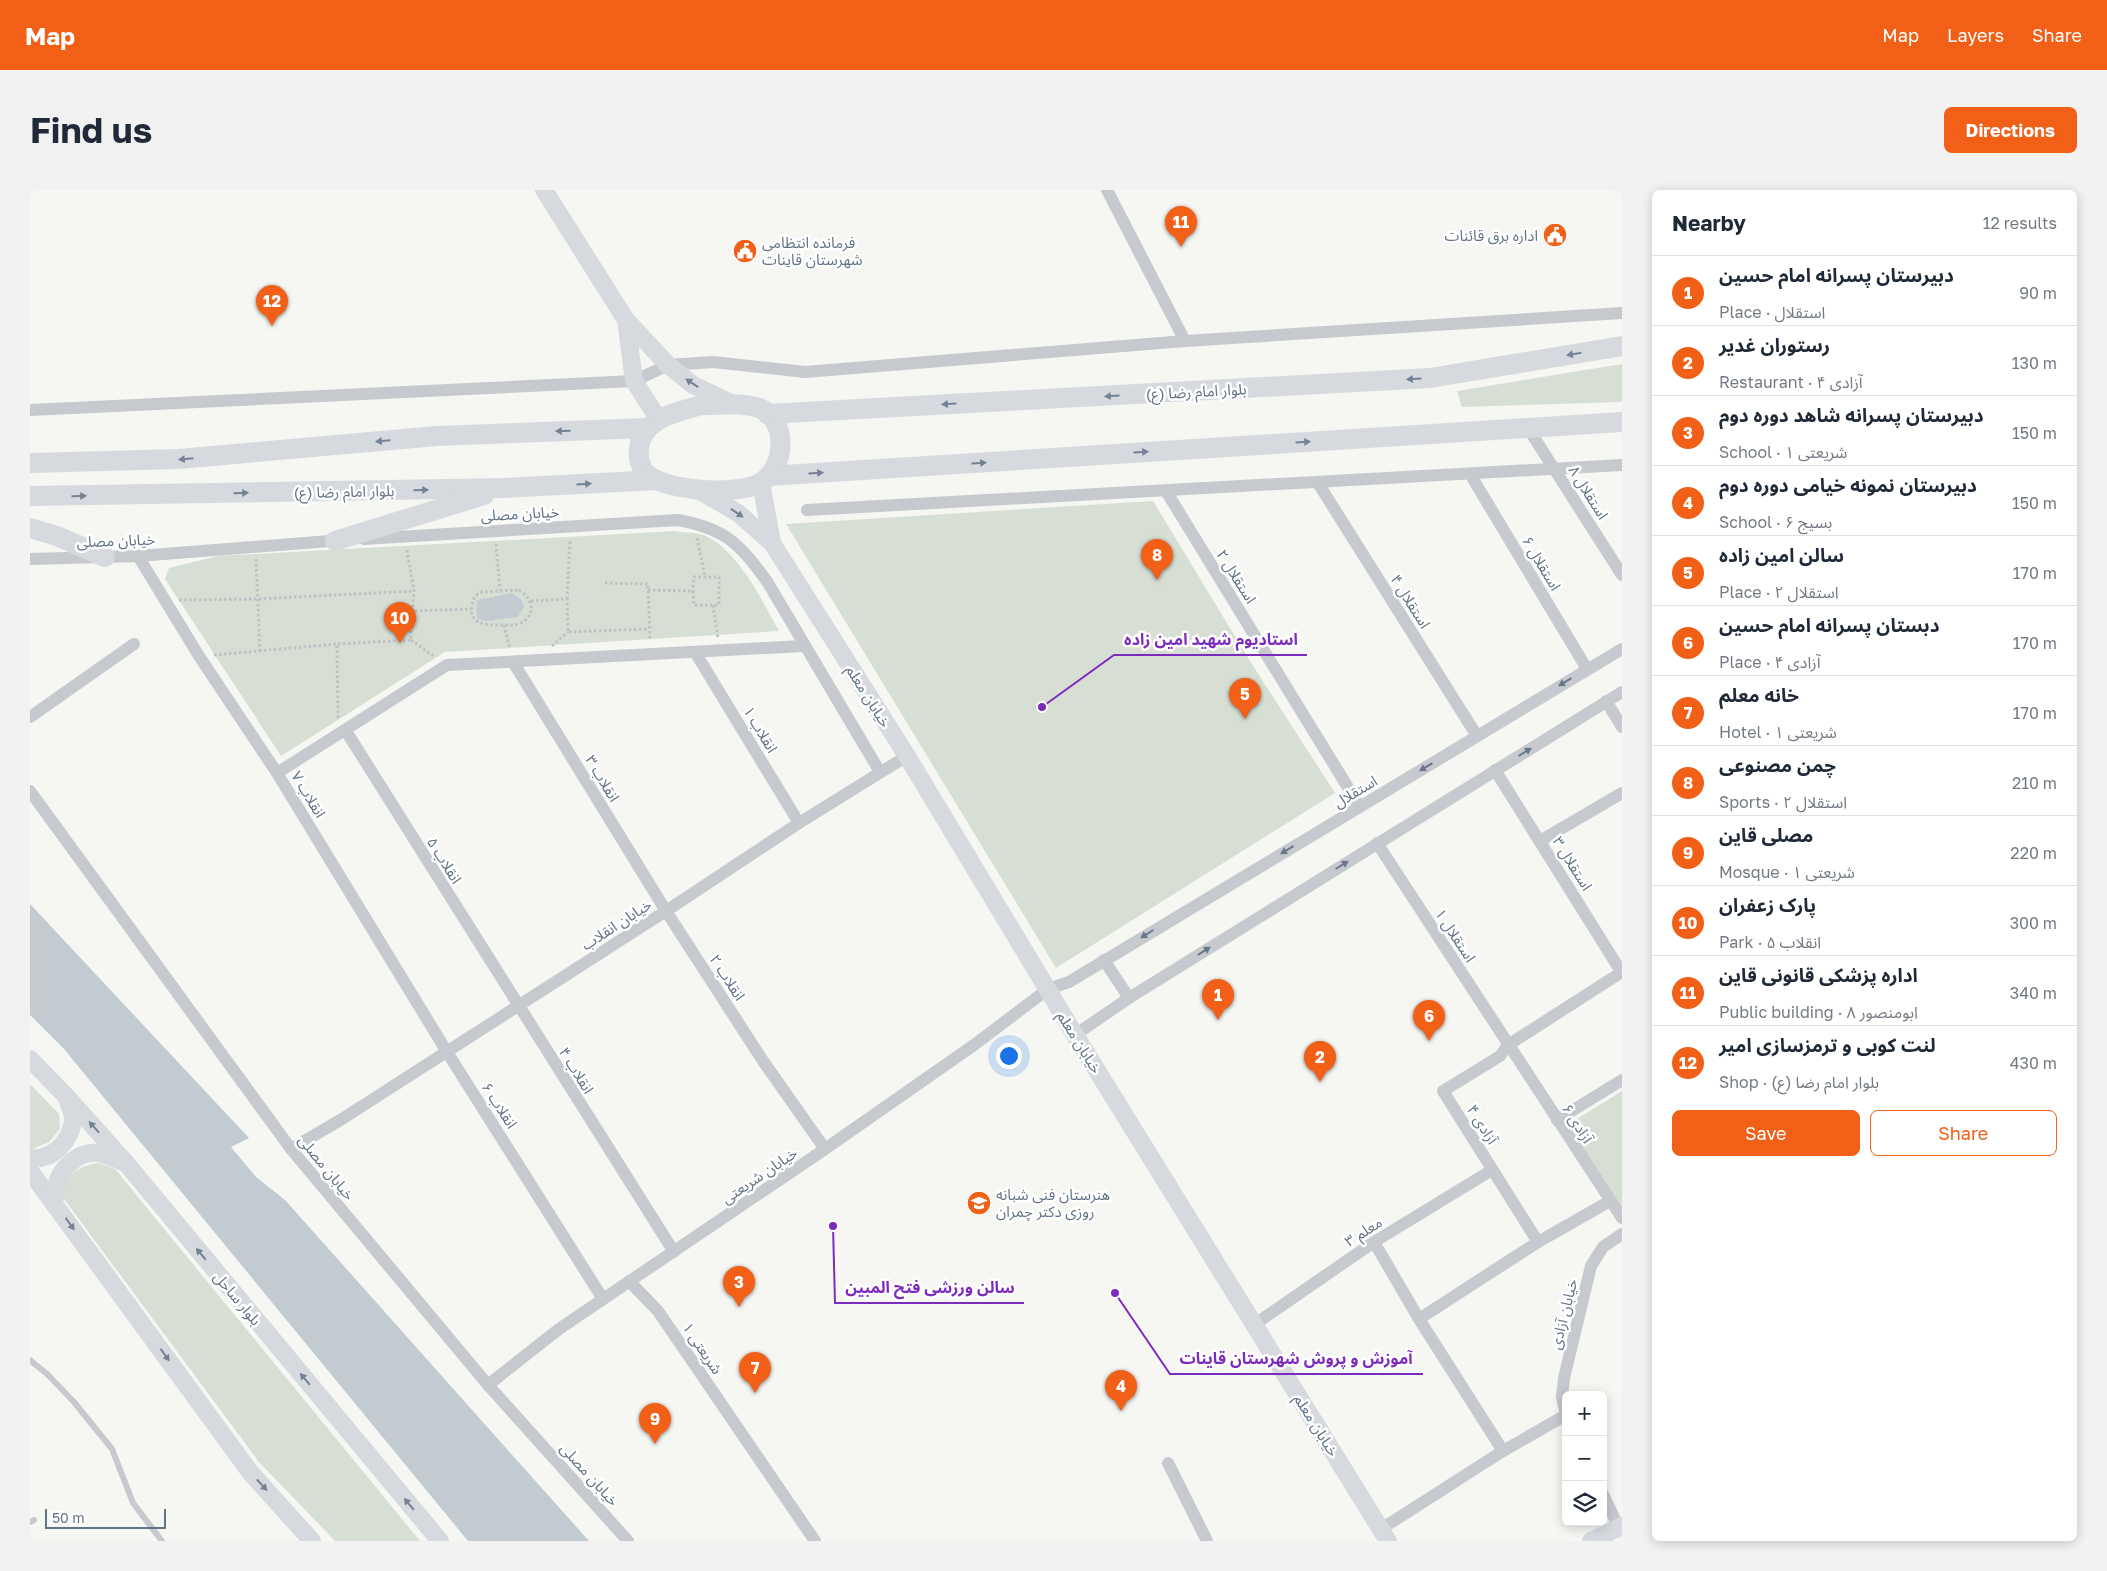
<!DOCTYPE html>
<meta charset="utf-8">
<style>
body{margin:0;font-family:"Golos Text","Noto Sans Arabic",sans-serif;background:#f2f2f3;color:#1f2937}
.controls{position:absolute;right:15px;bottom:15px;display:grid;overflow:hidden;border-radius:8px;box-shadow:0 2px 12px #0003}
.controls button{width:45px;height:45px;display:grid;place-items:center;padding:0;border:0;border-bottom:1px solid #e0e1e3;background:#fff;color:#1f2937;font:25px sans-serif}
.scale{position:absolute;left:15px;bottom:12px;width:121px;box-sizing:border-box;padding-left:5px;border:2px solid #637387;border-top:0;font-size:14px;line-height:18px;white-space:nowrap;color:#637387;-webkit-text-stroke:4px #fff;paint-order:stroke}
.you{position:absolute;left:978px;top:865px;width:18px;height:18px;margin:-12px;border:4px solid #fff;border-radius:50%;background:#1a73e8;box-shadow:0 0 0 8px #1a73e833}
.badge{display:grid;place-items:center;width:32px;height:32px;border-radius:50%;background:#f26018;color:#fff;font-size:16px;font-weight:700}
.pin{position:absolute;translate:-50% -41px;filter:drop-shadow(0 1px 2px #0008)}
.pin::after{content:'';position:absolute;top:26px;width:18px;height:15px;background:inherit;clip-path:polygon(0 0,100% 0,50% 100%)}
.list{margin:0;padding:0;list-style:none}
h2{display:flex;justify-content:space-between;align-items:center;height:65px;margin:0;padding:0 20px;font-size:21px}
h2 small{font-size:16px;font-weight:400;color:#747a83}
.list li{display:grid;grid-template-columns:32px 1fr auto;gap:15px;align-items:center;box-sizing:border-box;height:70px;padding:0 20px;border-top:1px solid #e0e1e3}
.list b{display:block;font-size:19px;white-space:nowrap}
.list p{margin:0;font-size:16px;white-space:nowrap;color:#747a83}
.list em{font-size:16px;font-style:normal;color:#747a83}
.actions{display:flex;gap:10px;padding:15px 20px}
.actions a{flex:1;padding:11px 0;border:1px solid #f26018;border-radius:8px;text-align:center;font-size:18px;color:#f26018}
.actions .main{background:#f26018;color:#fff}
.icon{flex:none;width:28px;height:28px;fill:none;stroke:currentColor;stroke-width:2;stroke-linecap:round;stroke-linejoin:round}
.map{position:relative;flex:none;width:1592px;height:1351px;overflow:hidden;border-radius:8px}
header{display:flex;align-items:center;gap:30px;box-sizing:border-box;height:70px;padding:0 25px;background:#f26018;color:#fff}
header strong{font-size:24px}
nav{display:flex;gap:28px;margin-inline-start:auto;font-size:18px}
.intro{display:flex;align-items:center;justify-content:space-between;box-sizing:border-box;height:120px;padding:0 30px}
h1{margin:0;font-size:35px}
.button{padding:12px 22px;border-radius:8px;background:#f26018;color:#fff;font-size:18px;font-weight:700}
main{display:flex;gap:30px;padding:0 30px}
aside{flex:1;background:#fff;border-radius:8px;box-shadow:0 2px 12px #0003}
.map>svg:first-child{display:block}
</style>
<header>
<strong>Map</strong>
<nav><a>Map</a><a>Layers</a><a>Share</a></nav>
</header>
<div class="intro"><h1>Find us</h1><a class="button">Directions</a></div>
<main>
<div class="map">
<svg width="1592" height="1351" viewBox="0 0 1592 1351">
<rect width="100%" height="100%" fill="#f6f7f3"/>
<g fill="#d7dfd4">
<polygon points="1592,174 1592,212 1432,217 1427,201"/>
<polygon points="1123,311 1220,471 1305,603 1026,778 756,334"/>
<path d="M645,341C654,343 668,342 676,346C709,362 732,410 749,441L415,462L251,566L135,389L139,378L188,366Z"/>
<polygon points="0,894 29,924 30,939 19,952 0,960"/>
<polygon points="1592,901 1592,1023 1534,937"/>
<path d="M69,973L85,979L390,1351H305L229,1272L31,1005C37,984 47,976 69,973Z"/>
</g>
<g fill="#c2cbd2">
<polygon points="482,403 491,409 494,416 488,427 455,431 448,429 446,421 447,410"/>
<polygon points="0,714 219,948 201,957 226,987 255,1010 559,1351 438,1351 34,859 0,825"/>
</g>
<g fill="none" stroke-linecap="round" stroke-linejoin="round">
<g stroke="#bfc1c4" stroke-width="3" stroke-dasharray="2.5 2.5" stroke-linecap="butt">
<polyline points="667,348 675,387"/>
<polyline points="466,354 470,400"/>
<polyline points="377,360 384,401 382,421"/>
<polyline points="226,369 230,461"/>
<polyline points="575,393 618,394 620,450"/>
<path d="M489,400C501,407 507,422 493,432C487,436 476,435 469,435C448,435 435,431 445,406L452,402Z"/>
<polyline points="618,400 663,401 664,415 689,415 689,387 664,387 663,401"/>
<polyline points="537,409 540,350"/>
<polyline points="149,410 228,409 384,401"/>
<polyline points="501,411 537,409 538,442 618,439"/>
<polyline points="683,415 688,448"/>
<polyline points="474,435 480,459"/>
<polyline points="381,450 405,467"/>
<polyline points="522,456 538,442"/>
<polyline points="184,465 307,454"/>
<polyline points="308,528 307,454 381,450 382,421 441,419"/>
</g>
<g stroke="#c6c9cd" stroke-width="6">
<polyline points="0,1170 17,1184 44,1212 82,1259 103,1313 132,1351"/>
<polyline points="0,1332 4,1330"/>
</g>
<g stroke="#c6c9cd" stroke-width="12">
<polyline points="1077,0 1155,151"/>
<polyline points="0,220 604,191 638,175 683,172 775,182 1155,151 1592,123"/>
<polyline points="1498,238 1592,385"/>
<polyline points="1440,284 1557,479"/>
<polyline points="1288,293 1447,546"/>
<polyline points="1136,301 1330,617"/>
<polyline points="777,320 1592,275"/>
<path d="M334,349L648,330C694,338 711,354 738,393L850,582"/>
<polyline points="108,366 169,466 247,583 417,862 573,1109"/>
<polyline points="0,369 108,366 312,350"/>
<polyline points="665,462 769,633"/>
<polyline points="483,472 636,721 733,871 795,959"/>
<polyline points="1576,511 1592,537"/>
<polyline points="0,527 104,454"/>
<polyline points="316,541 644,1062"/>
<polyline points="1465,580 1592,783"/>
<polyline points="247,583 417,475 773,456"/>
<polyline points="0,601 261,959 458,1195 598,1351"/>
<polyline points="1510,651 1592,603"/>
<polyline points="1347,653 1592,1028"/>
<polyline points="1074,770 1099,808"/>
<polyline points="1045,845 1099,808 1592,502"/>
<polyline points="1527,930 1592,890"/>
<polyline points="261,959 312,929 636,721 769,633 877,566"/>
<polyline points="1344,1052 1389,1129 1473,1261"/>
<polyline points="1508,1052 1413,901 1470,866 1478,855 1592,782"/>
<polyline points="599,1091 628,1121 785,1351"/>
<polyline points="1389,1129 1508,1052 1580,1011"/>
<polyline points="1225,1134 1344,1052 1462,980"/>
<polyline points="458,1195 529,1139 795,959 944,855 1018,799 1039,792 1592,459"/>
<polyline points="1536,1225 1532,1207 1534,1188 1561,1076 1573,1057 1592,1044"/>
<polyline points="1138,1273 1177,1351"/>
<polyline points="1573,1304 1589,1338"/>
<polyline points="1351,1339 1473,1261 1536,1225"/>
</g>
<g stroke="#d6dadf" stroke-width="18">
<polyline points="514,0 596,130"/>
<polyline points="629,230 604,191 596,130 638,175 663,195 705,215"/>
<polyline points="731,293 742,353"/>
<polyline points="666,299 708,323 742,353 877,566 1045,845 1358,1351"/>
<polyline points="0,869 37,907 96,973 410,1351"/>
<path d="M0,968C22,971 40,952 43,931C44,924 39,915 37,908"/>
<polyline points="0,981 220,1282 282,1351"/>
<path d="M24,1012C25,1007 25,1002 26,997C29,979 49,960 68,963C76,964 85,969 93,972"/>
<polyline points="1561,1351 1592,1336"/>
</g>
<g stroke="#d6dadf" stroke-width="20">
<path d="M672,215C690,215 712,212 729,218C759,229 756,279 730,293C707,306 631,302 614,281C610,276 608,265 609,259C611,228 648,222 672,215Z"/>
<polyline points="737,224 1400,188 1592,156"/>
<polyline points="0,273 149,269 407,246 617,238"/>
<polyline points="738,286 1592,232"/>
<polyline points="0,306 475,298 627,290"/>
<polyline points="0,338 27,346 75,367"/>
<polyline points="305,351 454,305"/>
</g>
</g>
<defs><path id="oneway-solid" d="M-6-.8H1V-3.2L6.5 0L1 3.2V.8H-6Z" transform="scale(1.25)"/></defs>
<g fill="#748294">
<use href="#oneway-solid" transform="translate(1544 164) rotate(170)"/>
<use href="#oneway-solid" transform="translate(1384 189) rotate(177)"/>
<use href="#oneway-solid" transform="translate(662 193) rotate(-146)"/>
<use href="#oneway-solid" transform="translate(1082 206) rotate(177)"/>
<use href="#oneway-solid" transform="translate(919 214) rotate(177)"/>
<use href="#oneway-solid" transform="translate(533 241) rotate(178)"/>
<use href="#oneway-solid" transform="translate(353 251) rotate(175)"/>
<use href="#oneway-solid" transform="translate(1273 252) rotate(-4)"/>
<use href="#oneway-solid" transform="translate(1111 262) rotate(-4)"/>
<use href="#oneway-solid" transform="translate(156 269) rotate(175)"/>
<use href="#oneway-solid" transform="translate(949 273) rotate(-4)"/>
<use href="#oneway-solid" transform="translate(786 283) rotate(-4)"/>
<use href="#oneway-solid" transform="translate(554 294) rotate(-3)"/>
<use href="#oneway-solid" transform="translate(391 300) rotate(-1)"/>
<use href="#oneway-solid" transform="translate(211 303) rotate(-1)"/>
<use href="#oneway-solid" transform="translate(49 306) rotate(-1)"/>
<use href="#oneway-solid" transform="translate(707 323) rotate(34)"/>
<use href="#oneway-solid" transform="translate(64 937) rotate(-132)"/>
<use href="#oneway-solid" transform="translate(40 1034) rotate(54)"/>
<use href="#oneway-solid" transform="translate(171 1064) rotate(-130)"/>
<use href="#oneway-solid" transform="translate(135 1165) rotate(54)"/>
<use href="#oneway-solid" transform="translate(275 1189) rotate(-130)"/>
<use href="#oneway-solid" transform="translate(232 1295) rotate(47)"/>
<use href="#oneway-solid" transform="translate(379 1314) rotate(-130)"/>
</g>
<g fill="#68778a">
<use href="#oneway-solid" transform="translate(1535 492) rotate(149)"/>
<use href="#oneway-solid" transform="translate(1495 562) rotate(-32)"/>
<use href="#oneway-solid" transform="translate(1396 577) rotate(149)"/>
<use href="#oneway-solid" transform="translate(1257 660) rotate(149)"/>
<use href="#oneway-solid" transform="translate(1312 675) rotate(-32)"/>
<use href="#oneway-solid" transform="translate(1117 744) rotate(148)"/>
<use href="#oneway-solid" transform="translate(1174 761) rotate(-32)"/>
</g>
<defs>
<g id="civic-disc" transform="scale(1.25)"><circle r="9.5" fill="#f26018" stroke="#fff"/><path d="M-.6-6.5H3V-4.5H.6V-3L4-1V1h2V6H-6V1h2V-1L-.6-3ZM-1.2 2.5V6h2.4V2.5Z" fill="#fff"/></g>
<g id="school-disc" transform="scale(1.25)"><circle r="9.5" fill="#f26018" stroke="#fff"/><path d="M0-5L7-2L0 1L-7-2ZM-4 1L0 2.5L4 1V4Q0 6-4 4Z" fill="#fff"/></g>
</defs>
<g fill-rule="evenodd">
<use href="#civic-disc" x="1525" y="45"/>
<use href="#civic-disc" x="715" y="61"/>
<use href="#school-disc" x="949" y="1013"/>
</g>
<g text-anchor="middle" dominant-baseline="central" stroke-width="5" stroke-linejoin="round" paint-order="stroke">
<g font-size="15" fill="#637387" stroke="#fff" text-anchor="start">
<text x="1508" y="45" text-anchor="end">اداره برق قائنات</text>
<text x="732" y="52">فرمانده انتظامی<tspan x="732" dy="17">شهرستان قاینات</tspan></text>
<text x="966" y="1004">هنرستان فنی شبانه<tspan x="966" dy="17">روزی دکتر چمران</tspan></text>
</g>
<g font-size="15" fill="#637387" stroke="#fff">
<text transform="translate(1166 201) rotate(-3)">بلوار امام رضا (ع)</text>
<text transform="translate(314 301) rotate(-1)">بلوار امام رضا (ع)</text>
<text transform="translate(1559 302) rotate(58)">استقلال ۸</text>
<text transform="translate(490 323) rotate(-3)">خیابان مصلی</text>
<text transform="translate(86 350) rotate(-2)">خیابان مصلی</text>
<text transform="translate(1512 373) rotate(59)">استقلال ۶</text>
<text transform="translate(1207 386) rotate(58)">استقلال ۲</text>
<text transform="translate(1381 411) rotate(58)">استقلال ۴</text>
<text transform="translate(839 506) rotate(58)">خیابان معلم</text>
<text transform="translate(731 539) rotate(59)">انقلاب ۱</text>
<text transform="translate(573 588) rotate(59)">انقلاب ۳</text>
<text transform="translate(1325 601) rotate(-31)">استقلال</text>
<text transform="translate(279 604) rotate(59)">انقلاب ۷</text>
<text transform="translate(415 670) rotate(58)">انقلاب ۵</text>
<text transform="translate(1543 673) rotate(58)">استقلال ۳</text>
<text transform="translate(586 734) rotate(-33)">خیابان انقلاب</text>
<text transform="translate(1426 745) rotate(57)">استقلال ۱</text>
<text transform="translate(698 787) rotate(57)">انقلاب ۲</text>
<text transform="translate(1050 852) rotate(58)">خیابان معلم</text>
<text transform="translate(547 880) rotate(58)">انقلاب ۴</text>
<text transform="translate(470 915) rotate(57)">انقلاب ۶</text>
<text transform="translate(1548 933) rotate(57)">آزادی ۶</text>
<text transform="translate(1453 934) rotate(58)">آزادی ۴</text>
<text transform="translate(297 977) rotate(51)">خیابان مصلی</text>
<text transform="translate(729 985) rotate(-34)">خیابان شریعتی</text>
<text transform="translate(1333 1041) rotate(-33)">معلم ۳</text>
<text transform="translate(208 1108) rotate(50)">بلوار ساحل</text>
<text transform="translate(1533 1124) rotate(-76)">خیابان آزادی</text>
<text transform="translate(673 1158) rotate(56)">شریعتی ۱</text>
<text transform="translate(1287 1235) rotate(58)">خیابان معلم</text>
<text transform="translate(560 1284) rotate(48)">خیابان مصلی</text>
</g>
</g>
<path fill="none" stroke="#7b2cbf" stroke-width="2" d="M1012 517L1084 465H1277M803 1036L805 1113H994M1085 1103L1140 1184H1393"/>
<g fill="#7b2cbf" stroke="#fff" stroke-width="2">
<circle cx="1012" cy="517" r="5"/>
<circle cx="803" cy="1036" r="5"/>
<circle cx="1085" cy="1103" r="5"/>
</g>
<g font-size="16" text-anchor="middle" font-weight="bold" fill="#7b2cbf" stroke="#fff" stroke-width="5" stroke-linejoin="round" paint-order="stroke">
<text x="1181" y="455">استادیوم شهید امین زاده</text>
<text x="900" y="1103">سالن ورزشی فتح المبین</text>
<text x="1266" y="1174">آموزش و پروش شهرستان قاینات</text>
</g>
</svg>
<div class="controls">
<button>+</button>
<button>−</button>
<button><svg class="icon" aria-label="layers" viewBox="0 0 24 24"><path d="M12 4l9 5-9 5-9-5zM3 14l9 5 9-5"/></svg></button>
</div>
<div class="scale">50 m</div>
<div class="you"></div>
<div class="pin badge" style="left:1188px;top:830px">1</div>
<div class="pin badge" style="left:1290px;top:892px">2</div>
<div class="pin badge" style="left:709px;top:1117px">3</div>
<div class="pin badge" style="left:1091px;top:1221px">4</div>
<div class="pin badge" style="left:1215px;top:529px">5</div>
<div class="pin badge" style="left:1399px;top:851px">6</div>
<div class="pin badge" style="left:725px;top:1203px">7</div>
<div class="pin badge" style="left:1127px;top:390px">8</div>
<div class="pin badge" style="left:625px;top:1254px">9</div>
<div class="pin badge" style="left:370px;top:453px">10</div>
<div class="pin badge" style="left:1151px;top:57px">11</div>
<div class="pin badge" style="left:242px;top:136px">12</div>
</div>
<aside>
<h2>Nearby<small>12 results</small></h2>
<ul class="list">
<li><span class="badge">1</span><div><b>دبیرستان پسرانه امام حسین</b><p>Place · استقلال</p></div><em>90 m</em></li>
<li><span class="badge">2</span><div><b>رستوران غدیر</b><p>Restaurant · آزادی ۴</p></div><em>130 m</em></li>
<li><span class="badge">3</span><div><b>دبیرستان پسرانه شاهد دوره دوم</b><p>School · شریعتی ۱</p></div><em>150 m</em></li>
<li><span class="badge">4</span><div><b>دبیرستان نمونه خیامی دوره دوم</b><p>School · بسیج ۶</p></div><em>150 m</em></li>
<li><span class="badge">5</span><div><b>سالن امین زاده</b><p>Place · استقلال ۲</p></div><em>170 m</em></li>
<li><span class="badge">6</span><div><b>دبستان پسرانه امام حسین</b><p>Place · آزادی ۴</p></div><em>170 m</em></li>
<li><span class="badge">7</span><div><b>خانه معلم</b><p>Hotel · شریعتی ۱</p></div><em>170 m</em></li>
<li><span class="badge">8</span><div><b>چمن مصنوعی</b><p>Sports · استقلال ۲</p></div><em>210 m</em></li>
<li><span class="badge">9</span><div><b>مصلی قاین</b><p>Mosque · شریعتی ۱</p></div><em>220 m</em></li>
<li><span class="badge">10</span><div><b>پارک زعفران</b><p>Park · انقلاب ۵</p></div><em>300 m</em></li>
<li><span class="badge">11</span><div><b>اداره پزشکی قانونی قاین</b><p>Public building · ابومنصور ۸</p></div><em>340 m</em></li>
<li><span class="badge">12</span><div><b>لنت کوبی و ترمزسازی امیر</b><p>Shop · بلوار امام رضا (ع)</p></div><em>430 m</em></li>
</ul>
<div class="actions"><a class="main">Save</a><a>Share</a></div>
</aside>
</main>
